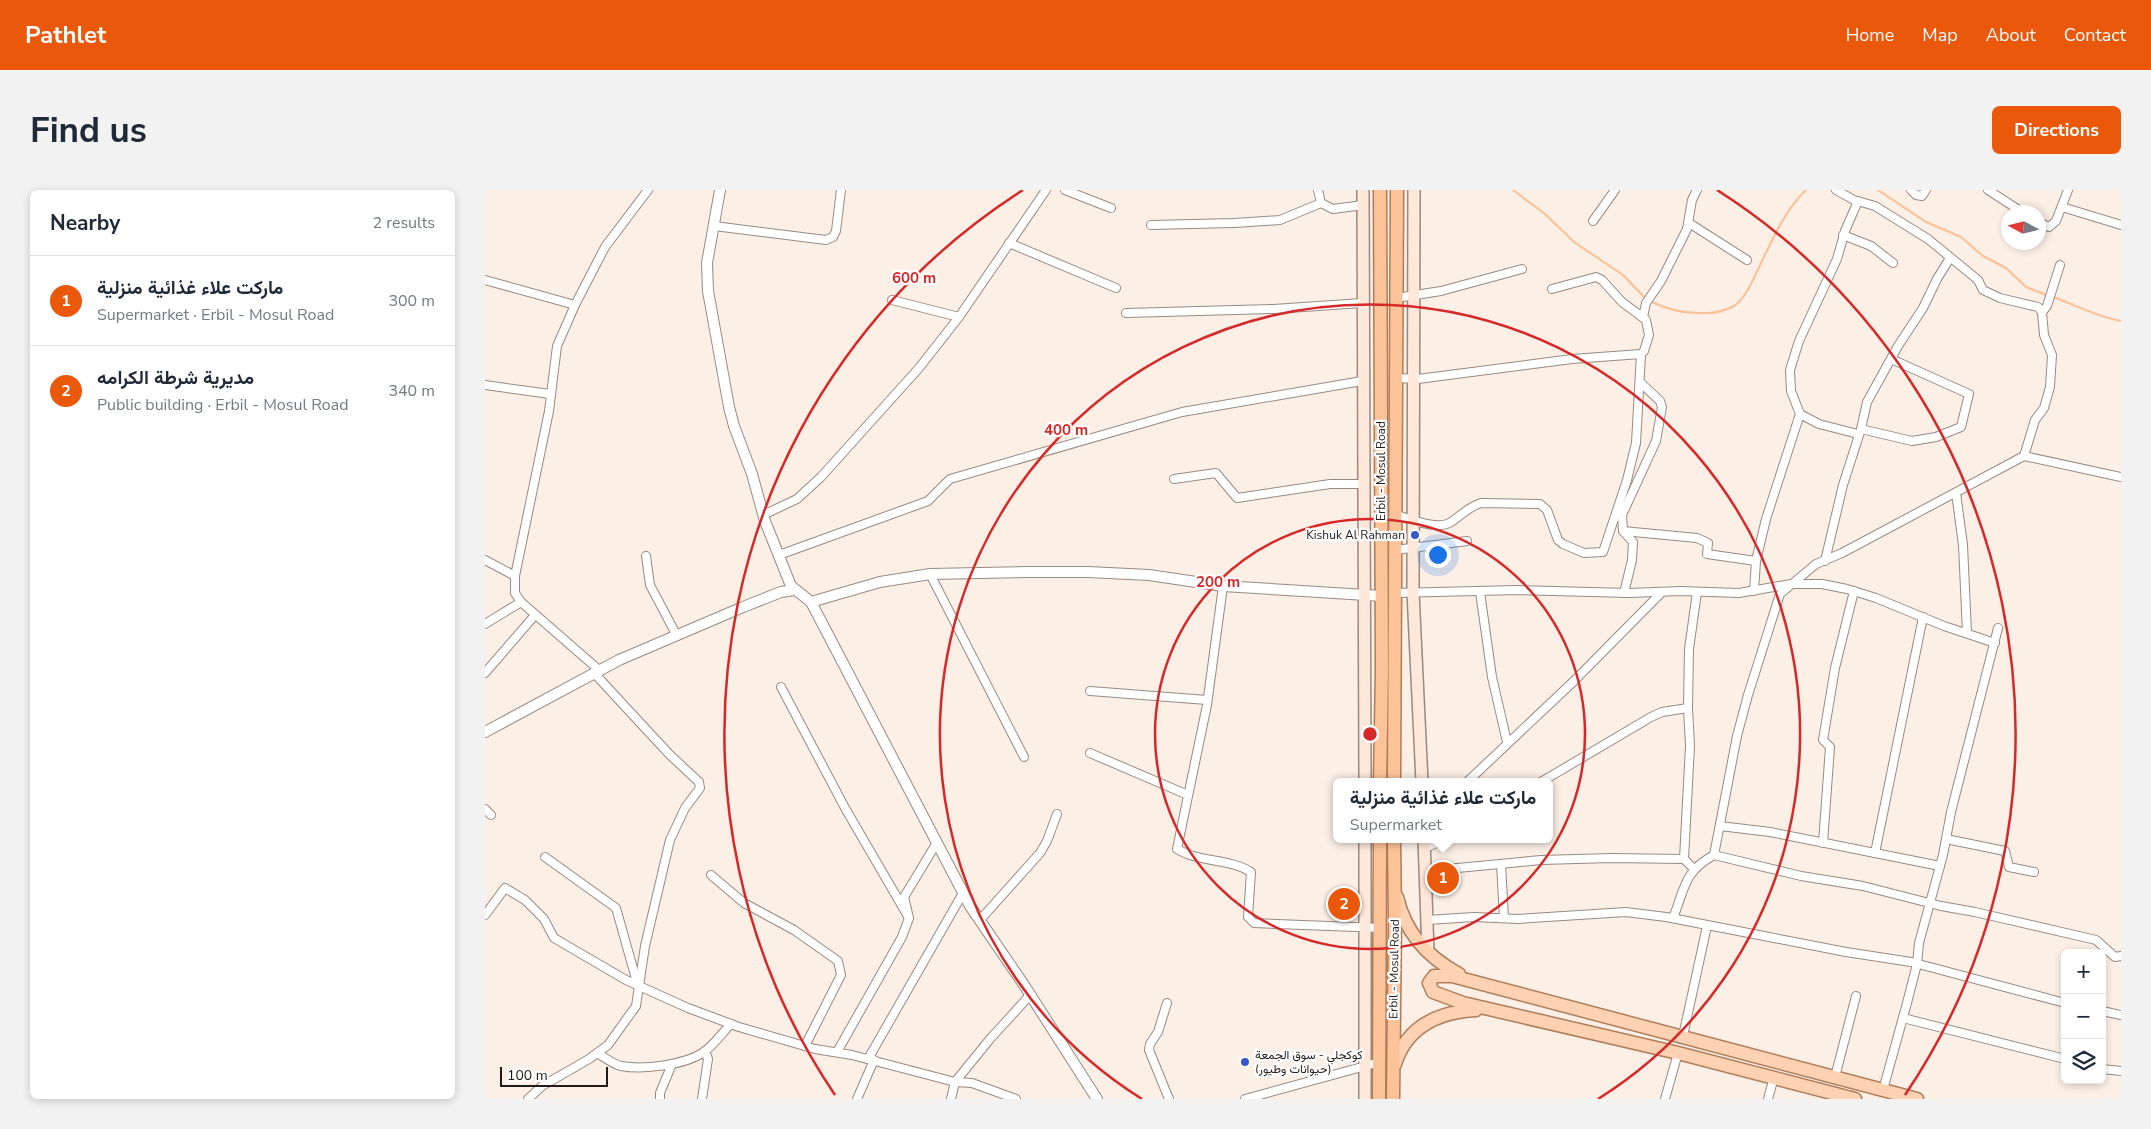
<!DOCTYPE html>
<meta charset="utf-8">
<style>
body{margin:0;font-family:"Nunito Sans",Vazirmatn,sans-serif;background:#f2f2f3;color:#1f2937}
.controls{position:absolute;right:15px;bottom:15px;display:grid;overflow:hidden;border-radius:8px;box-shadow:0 2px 8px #0003}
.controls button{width:45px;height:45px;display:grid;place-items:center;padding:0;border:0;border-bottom:1px solid #e0e1e3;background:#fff;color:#1f2937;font:25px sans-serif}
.compass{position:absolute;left:1516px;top:15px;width:45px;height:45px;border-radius:50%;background:#fff;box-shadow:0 2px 8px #0003;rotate:277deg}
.scale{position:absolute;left:15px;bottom:12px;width:108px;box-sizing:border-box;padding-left:5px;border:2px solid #201b18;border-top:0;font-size:14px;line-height:18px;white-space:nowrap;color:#201b18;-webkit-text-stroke:4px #fff;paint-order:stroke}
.you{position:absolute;left:952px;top:364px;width:18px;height:18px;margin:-12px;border:4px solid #fff;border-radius:50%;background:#1a73e8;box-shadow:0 0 0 8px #1a73e833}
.badge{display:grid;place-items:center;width:32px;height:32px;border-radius:50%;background:#ea580c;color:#fff;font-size:16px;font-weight:700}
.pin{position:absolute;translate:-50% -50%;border:2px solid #fff;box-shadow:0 1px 5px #0006}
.popup{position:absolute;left:848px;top:588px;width:220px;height:65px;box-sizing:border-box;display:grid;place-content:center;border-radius:8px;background:#fff;filter:drop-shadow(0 1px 4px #0005);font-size:16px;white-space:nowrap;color:#747a83}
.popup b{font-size:19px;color:#1f2937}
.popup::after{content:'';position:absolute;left:50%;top:100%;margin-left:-10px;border:10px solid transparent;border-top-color:#fff}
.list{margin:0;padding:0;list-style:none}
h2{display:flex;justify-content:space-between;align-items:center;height:65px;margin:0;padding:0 20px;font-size:21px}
h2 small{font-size:16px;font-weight:400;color:#747a83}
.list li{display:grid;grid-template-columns:32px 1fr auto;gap:15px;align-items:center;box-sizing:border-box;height:90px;padding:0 20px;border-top:1px solid #e0e1e3}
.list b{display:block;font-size:19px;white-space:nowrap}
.list p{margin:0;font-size:16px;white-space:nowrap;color:#747a83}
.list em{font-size:16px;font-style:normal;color:#747a83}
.icon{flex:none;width:28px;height:28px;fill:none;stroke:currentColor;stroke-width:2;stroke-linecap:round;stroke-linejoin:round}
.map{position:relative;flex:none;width:1636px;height:909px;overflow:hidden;border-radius:8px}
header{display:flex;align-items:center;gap:30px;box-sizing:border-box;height:70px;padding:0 25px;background:#ea580c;color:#fff}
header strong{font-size:24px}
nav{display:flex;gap:28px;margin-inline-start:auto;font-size:18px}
.intro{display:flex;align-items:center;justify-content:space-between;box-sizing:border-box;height:120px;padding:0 30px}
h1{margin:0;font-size:35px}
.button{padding:12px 22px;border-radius:8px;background:#ea580c;color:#fff;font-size:18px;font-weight:700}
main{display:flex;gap:30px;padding:0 30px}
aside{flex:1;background:#fff;border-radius:8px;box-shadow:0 2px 8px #0003}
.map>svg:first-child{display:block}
</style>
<header>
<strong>Pathlet</strong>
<nav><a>Home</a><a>Map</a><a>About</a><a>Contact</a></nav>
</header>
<div class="intro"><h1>Find us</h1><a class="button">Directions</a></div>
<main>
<aside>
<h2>Nearby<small>2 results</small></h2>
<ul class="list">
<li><span class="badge">1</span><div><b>ماركت علاء غذائية منزلية</b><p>Supermarket · Erbil - Mosul Road</p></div><em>300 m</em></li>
<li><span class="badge">2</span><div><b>مديرية شرطة الكرامه</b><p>Public building · Erbil - Mosul Road</p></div><em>340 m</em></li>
</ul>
</aside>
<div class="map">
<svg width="1636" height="909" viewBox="0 0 1636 909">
<rect width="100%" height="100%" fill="#fcefe6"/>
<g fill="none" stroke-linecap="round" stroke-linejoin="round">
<g stroke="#fbbf94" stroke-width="2">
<polyline points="1028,0 1060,24 1089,52 1138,85 1161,109"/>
<polyline points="1393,0 1441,32 1476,47 1498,66 1521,78 1541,97 1564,106"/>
<path d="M1568,107C1591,115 1612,127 1636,131"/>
<path d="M1165,111C1181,119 1195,123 1213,123C1225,124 1238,122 1249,116C1261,109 1271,83 1277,71C1289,46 1301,19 1321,0"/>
</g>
<g stroke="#968a82" stroke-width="10">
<g id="minor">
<polyline points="580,0 626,18"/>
<polyline points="833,0 836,13"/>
<polyline points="1426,0 1431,5 1437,6 1441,0"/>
<polyline points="1503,0 1537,22"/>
<polyline points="1577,17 1636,35"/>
<polyline points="1108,31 1130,0"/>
<polyline points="1554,32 1564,37 1571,31 1583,0"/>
<polyline points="1204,33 1262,70"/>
<polyline points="666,35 749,33 795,30 836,13 848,19 878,15"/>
<polyline points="229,36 341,50 348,47 351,41 356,0"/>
<polyline points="1358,45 1386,56 1408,73"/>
<polyline points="524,53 631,98"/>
<polyline points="0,90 90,115"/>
<polyline points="911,108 956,101 1037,79"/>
<polyline points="407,110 474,127"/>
<polyline points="1557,122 1562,116 1575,75"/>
<polyline points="641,123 789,119 877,113"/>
<polyline points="1158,127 1161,113 1176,91 1202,39 1207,10 1212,0"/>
<polyline points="911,188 933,189 1087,169 1156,164 1159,161 1164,145 1161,130 1137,112 1117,90 1111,87 1067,99"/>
<polyline points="0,195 65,204"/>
<polyline points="1315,224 1306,201 1305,180 1314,151 1352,69 1360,41 1373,11"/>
<polyline points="1376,239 1427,251 1451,247 1476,237 1484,204 1406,169"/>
<polyline points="1539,266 1636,287"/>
<polyline points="689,289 731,283 752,308 845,294 878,294"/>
<polyline points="1471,303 1478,355 1482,443"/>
<path d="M910,324C923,329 953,341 966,332C977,325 983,317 996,313L1055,314L1062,320L1073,350L1078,354L1099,363L1118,362L1142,290L1151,253L1156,164"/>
<polyline points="278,325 312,309 336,287 434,178 474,127 561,0"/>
<polyline points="1138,341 1212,348 1223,353 1222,364 1271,371 1269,401"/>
<polyline points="910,360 982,351"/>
<polyline points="294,365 443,311 465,289 697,222 877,191"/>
<polyline points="161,366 165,395 192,446"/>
<polyline points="0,370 30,386"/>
<polyline points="1271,371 1281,329 1315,224 1334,234 1373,244"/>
<polyline points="1340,371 1358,295 1376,239 1382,212 1413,156 1438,118 1452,89 1465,68"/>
<polyline points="445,384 539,567"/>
<path d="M738,396L722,515L692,659C715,673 744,668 766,682L763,727L769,733L896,738"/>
<polyline points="995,402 1007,487 1022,552"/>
<polyline points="910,403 1032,400 1144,403 1196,401 1254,403 1306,394 1337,394 1362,399 1391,408 1459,436 1510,453"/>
<polyline points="1139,403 1147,370 1148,352 1138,341 1137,325 1171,251 1177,217 1175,211 1155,192"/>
<polyline points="0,434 36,412"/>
<polyline points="114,480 36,412 30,403 30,386 64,221 72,156 90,115 120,57 163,0"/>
<polyline points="0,483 50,425"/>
<polyline points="296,497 360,618 424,728"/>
<polyline points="605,501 722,510"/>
<polyline points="1203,518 1204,459 1212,402"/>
<polyline points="605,563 703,605"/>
<polyline points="982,592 1089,491 1177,402"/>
<polyline points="1056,592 1166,527 1177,522 1203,518 1205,556 1199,669"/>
<polyline points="0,619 6,625"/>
<polyline points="1235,636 1285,642 1455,676"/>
<polyline points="1461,649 1520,661 1524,677 1549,682"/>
<polyline points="1338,653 1345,557 1338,550 1350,478 1369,401"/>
<polyline points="940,658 961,649"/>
<polyline points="1390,663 1438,427"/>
<polyline points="1229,665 1252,546 1263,505 1295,404 1331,374 1357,363 1539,266 1550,230 1559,218 1565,197 1567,165 1559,145 1557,122 1553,117 1515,108 1498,100 1493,90 1443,49 1390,16 1369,10 1351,0"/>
<polyline points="60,667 131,718 153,796"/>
<polyline points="1016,674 1019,728"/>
<polyline points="941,681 1056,670 1127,668 1199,669 1209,679"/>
<polyline points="226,685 259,713 309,740 353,771 356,785 320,856"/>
<polyline points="0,725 20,698 40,710 59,729 69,748 141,790 203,818 254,837 330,859 367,865 470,892 487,893 531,909"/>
<path d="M1188,728C1200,699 1198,682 1229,665L1316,686L1378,696L1456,716L1490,722L1611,750L1630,767L1636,766"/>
<polyline points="495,730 555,663 562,651 572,624"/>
<polyline points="942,730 989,727 1033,729 1141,722 1181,727 1361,762 1426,772 1580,813"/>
<polyline points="682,813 673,842 665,854 664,860 684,909"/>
<polyline points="1617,821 1636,825"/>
<polyline points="1418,828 1580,869"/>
<polyline points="1198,846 1222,736"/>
<polyline points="352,862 417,747 424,728 419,707 451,654"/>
<path d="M112,863C119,867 128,874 136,876C159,880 200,875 219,862C229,855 237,843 246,834"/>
<polyline points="383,869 478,703"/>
<polyline points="1617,879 1636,881"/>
<polyline points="1350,887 1371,806"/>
<polyline points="1398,900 1422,813 1432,774 1434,753 1458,665 1466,622 1513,438"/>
<polyline points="43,909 57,896 104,869 123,855 151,816 160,756 185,650 200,618 215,598 214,592 185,565 109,483"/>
<polyline points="175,909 175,903 187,874"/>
<polyline points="217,909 223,869 220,861"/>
<polyline points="372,909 389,870"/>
<polyline points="466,909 470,892 505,849 546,804"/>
<polyline points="760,909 895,872"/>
<polyline points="1180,909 1193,863"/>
<polyline points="1283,909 1289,887"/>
</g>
</g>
<g stroke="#968a82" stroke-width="12">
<g id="tertiary">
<polyline points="235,0 222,73 223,101 244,217 249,236 267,284 280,331 306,396 326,412 485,716 539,795 612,909"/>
<polyline points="326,412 395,392 445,384 540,382 603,382 664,385 738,396 897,406"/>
<polyline points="0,542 134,470 258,417 296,402 309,400"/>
</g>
</g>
<g stroke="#968a82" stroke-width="14">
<g id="secondary">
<polyline points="878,0 880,592"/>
<polyline points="929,0 928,402 937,592"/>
<polyline points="880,649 880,909"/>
<polyline points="939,649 943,762"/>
</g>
</g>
<g stroke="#ae7e5b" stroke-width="15">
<g id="primary">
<path d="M912,707C920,742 942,767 974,784"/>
<path d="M910,874C922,836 954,822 991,820"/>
<polyline points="1370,909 1193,863 978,813 948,802 944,793 949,786 967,786 1432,909"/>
</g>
</g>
<g stroke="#ae7e5b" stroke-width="15">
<g id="trunk">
<polyline points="895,592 897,480 895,0"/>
<polyline points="909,592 912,0"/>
<polyline points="894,909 895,649"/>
<polyline points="908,909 910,730 909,649"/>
</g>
</g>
<use href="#minor" stroke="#fff" stroke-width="8"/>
<use href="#tertiary" stroke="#fff" stroke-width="10"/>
<use href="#secondary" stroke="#fee8d9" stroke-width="11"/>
<use href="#primary" stroke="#fdd2b2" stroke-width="12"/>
<use href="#trunk" stroke="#fcc398" stroke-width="12"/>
</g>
<g fill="none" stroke="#d62828" stroke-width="2.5">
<circle cx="885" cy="544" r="215"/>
<path d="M657 909A430 430 0 1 1 1113 909"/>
<path d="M350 905A645 645 0 0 1 538 0M1232 0A645 645 0 0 1 1420 905"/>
</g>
<g fill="#3758c9" stroke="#fff" stroke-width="2">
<circle cx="930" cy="345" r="5"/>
<circle cx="760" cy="872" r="5"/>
</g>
<g text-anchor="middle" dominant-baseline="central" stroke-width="4.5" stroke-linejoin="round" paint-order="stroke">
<g font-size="12" fill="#201b18" stroke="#fff">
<text transform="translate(896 281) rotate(-90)">Erbil - Mosul Road</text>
<text transform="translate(909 779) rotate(-89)">Erbil - Mosul Road</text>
</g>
<g font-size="12" fill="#201b18" stroke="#fff" text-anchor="end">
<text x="920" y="345">Kishuk Al Rahman</text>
<text x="770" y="865" text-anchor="start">كوكجلي - سوق الجمعة<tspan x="770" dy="14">(حيوانات وطيور)</tspan></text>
</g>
</g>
<circle cx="885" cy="544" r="8" fill="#d62828" stroke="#fff" stroke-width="2.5"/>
<g font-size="15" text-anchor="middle" font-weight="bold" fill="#d62828" stroke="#fff" stroke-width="4.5" stroke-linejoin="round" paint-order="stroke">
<text x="429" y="93">600 m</text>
<text x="581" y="245">400 m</text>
<text x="733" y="397">200 m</text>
</g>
</svg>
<div class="controls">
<button>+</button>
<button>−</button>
<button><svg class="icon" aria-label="layers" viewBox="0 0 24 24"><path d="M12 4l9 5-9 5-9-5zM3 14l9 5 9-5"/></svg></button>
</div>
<svg class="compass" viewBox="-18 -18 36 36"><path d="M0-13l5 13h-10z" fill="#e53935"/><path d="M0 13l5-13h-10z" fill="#747a83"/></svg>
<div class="scale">100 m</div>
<div class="you"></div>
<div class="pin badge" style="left:958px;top:688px">1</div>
<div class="popup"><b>ماركت علاء غذائية منزلية</b>Supermarket</div>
<div class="pin badge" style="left:859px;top:714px">2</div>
</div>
</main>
